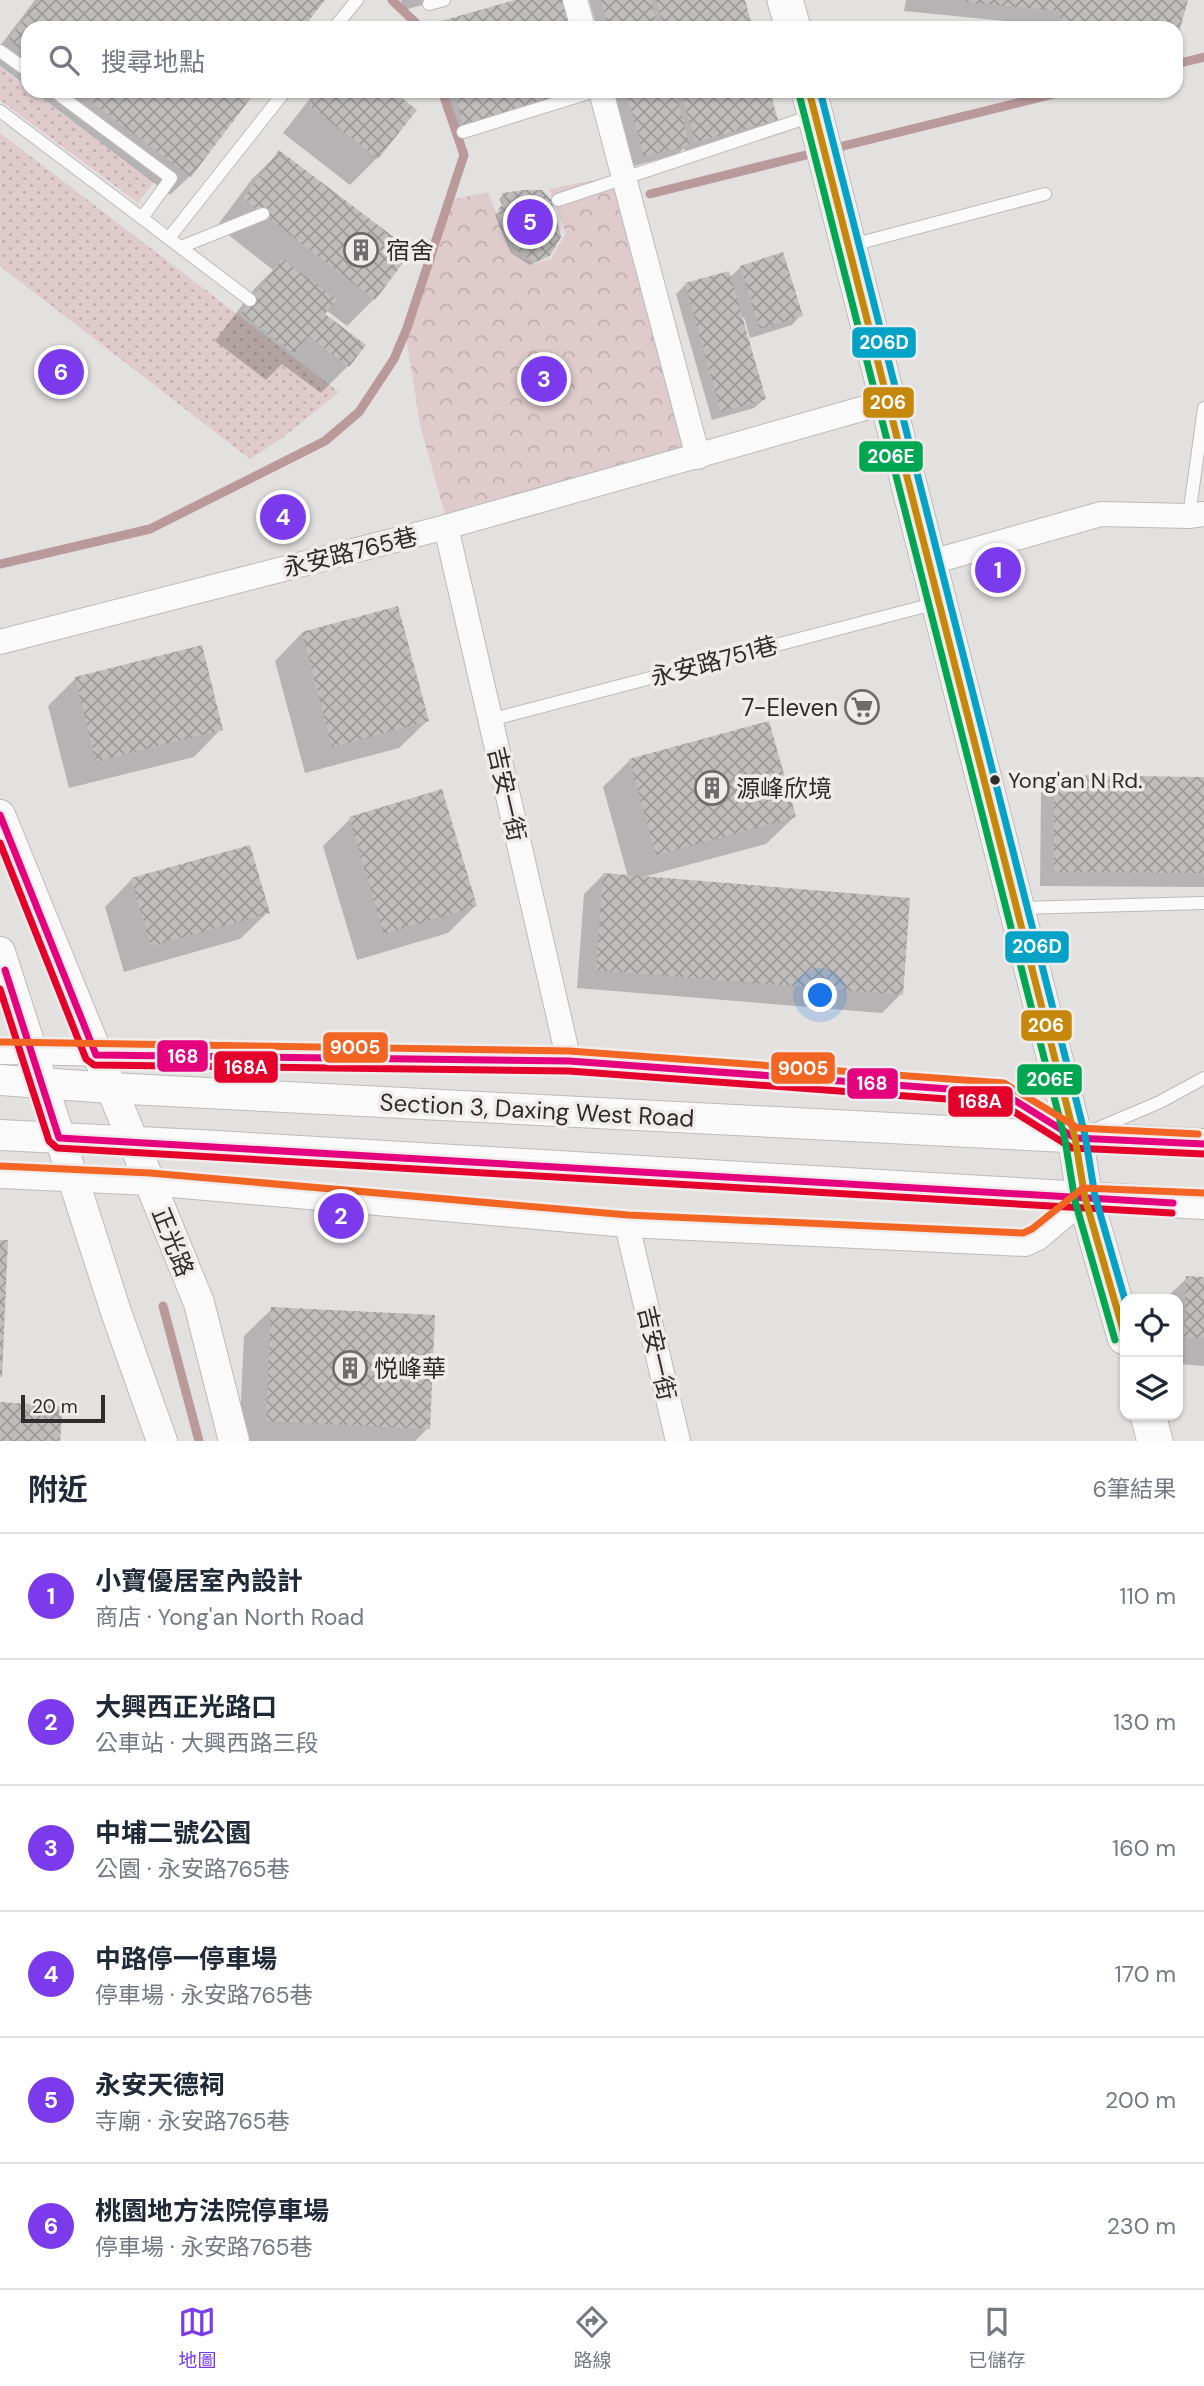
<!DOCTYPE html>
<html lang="zh-TW">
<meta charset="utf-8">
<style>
body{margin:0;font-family:"DM Sans","Noto Sans TC",sans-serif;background:#f2f2f3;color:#1f2937}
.controls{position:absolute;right:21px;bottom:21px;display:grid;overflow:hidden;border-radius:14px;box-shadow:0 2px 5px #0004}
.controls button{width:63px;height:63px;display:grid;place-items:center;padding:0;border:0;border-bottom:2px solid #e0e1e3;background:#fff;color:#1f2937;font:35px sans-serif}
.scale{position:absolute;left:21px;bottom:18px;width:84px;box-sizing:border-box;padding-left:7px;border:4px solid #2e2c2c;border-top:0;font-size:19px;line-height:24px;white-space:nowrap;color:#2e2c2c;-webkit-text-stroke:5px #f1ecec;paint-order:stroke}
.you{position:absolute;left:821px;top:996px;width:24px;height:24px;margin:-18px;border:5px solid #fff;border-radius:50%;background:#1a73e8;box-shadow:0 0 0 10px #1a73e833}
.badge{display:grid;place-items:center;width:46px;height:46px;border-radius:50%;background:#7c3aed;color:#fff;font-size:23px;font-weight:700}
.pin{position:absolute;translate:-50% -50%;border:4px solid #fff;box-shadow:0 2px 7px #0006}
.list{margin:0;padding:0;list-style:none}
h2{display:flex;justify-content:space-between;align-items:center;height:91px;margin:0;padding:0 28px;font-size:30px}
h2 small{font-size:23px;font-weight:400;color:#747a83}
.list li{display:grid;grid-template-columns:46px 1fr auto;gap:21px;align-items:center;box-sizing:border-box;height:126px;padding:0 28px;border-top:2px solid #e0e1e3}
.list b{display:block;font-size:26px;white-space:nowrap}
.list p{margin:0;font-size:23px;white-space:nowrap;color:#747a83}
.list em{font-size:23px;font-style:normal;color:#747a83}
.icon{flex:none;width:38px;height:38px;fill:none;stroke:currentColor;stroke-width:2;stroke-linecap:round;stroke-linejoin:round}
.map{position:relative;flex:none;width:1204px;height:1441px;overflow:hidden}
.search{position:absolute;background:#fff;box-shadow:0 2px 5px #0004;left:21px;right:21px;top:21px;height:77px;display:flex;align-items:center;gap:18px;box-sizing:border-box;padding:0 24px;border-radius:21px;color:#747a83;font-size:26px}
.sheet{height:847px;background:#fff}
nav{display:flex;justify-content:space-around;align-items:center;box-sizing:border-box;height:98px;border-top:2px solid #e0e1e3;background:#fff;font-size:19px;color:#747a83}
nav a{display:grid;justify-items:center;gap:4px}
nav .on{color:#7c3aed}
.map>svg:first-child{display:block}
</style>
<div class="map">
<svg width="1204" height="1441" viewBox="0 0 1204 1441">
<defs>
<pattern id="grass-dots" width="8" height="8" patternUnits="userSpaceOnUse" patternTransform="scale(1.75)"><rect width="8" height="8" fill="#dfcbcb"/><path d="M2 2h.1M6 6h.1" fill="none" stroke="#c0aeae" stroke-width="1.8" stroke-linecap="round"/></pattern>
<pattern id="park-crowns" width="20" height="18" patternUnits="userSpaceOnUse" patternTransform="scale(1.75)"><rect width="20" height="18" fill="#dfcbcb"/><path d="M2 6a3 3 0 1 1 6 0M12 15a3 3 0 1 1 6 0" fill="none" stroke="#c0aeae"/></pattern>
<pattern id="building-cross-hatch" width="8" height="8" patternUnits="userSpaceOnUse" patternTransform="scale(1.75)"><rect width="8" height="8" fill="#c0bdbd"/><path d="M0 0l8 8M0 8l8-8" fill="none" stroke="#9c9a9a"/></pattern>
</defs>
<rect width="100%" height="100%" fill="#e3e0e0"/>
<g fill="url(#grass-dots)">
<polygon points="0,67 28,88 28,91 32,91 154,182 138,203 0,100"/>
<polygon points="0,133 339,392 281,439 250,459 0,266"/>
</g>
<polygon fill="url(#park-crowns)" points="621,175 695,455 448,525 420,425 406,336 446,201 488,192 513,254 534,264 551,259 566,233 549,189"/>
<g fill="#0003">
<polygon points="35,0 322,0 301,28 28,28 28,87 0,66 0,46"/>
<polygon points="401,0 442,0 404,10"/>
<polygon points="589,0 743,0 751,28 597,28"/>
<polygon points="906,0 1186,0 1176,36 1176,28 1046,28 1046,25 904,11"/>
<polygon points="33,91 254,91 190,176 170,195"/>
<polygon points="316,91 390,91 377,158 350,185 283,133"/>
<polygon points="442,91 585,91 578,98 454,132"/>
<polygon points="614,91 768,91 776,120 766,129 685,151 684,148 678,154 634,166"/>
<polygon points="280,152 374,299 347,326 326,310 323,315 348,366 321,393 282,364 266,380 215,341 255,288 273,270 217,226 252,179"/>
<polygon points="503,195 548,254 543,259 530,265 511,253 495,215 503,208 499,199"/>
<polygon points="741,267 801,315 792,325 750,338 744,317 741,318 764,399 754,408 712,420 676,294 686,284 729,278"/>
<polygon points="302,633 427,721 399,748 305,773 275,661"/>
<polygon points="76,678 221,729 194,757 69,788 48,706"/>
<polygon points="630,760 794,817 766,844 643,877 901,994 882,1013 577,988 584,894 603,875 628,877 603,787"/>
<polygon points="1055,777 1204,779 1204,887 1040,886 1041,792"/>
<polygon points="350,819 475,906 448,933 357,960 323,846"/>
<polygon points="132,879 268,912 240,939 124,972 105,907"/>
<polygon points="1187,1278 1204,1278 1204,1366 1178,1364 1178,1299 1165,1299"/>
<polygon points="272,1309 428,1428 415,1441 239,1441 244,1336"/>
</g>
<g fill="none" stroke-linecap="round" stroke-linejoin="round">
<g stroke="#ba999a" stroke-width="9">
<polyline points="392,0 421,28"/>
<polyline points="1176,64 1204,57"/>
<polyline points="831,149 1066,91"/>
<polyline points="650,194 818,152"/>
<polyline points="0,564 150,529 325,441 359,412 394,359 407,328 464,155 442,91"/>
<polyline points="163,1306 199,1441"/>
</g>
</g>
<g fill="url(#building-cross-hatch)">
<polygon points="38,0 325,0 303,28 28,28 28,54 8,39"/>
<polygon points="515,0 564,0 572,28 436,28 434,23"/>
<polygon points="601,0 651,0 658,28 609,28"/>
<polygon points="656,0 745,0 753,28 664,28"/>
<polygon points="966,0 1188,0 1177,40 1176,28 1061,28 1060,11 966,2"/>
<polygon points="77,91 256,91 191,177"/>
<polygon points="320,91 393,91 417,110 378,159 309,105"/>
<polygon points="454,91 579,91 579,92 463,124"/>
<polygon points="626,91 675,91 690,145 644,157"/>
<polygon points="681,91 770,91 778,120 695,142"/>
<polygon points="279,150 412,251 375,300 243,198"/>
<polygon points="524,190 542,190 552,201 561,237 550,256 535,262 515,249 498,209 506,202 502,193"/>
<polygon points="783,252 803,316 760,329 740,266"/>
<polygon points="282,259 337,300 325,314 366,345 349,367 308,336 294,354 241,313"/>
<polygon points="729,271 766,399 721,412 685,283"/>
<polygon points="398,606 429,721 332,747 302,632"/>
<polygon points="202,645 223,730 96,761 75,677"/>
<polygon points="769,721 796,817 656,855 629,759"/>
<polygon points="1054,775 1204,777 1204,873 1054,872"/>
<polygon points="442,789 477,906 384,934 349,817"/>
<polygon points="250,845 270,913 151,946 131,878"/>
<polygon points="603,873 910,898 903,995 596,970"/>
<polygon points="0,1240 8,1240 2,1377 0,1377"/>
<polygon points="1186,1276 1204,1277 1204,1338 1184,1337"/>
<polygon points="271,1307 435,1315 430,1429 266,1421"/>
<polygon points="0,1402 63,1406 60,1441 0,1441"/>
</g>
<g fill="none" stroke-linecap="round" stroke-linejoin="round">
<g stroke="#bcbaba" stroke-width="14">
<g id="service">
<polyline points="429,4 444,0"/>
<polyline points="334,28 357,0"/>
<polyline points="0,51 28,71"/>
<polyline points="0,111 142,218 171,178 54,91"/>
<polyline points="463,132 595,91"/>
<polyline points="558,200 815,115"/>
<polyline points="142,218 250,300"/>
<polyline points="169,238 285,91"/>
<polyline points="852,245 1045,194"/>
<polyline points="181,247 263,214"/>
<polyline points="1189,516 1204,408"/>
<polyline points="490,720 937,603"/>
<polyline points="1019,908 1204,903"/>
<polyline points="1094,1130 1160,1102 1204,1078"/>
</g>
</g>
<g stroke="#bcbaba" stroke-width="26">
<g id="minor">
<polyline points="575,0 583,28"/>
<polyline points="601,91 698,457"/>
<polyline points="446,527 569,1061"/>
<polyline points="928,563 1101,514 1189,516 1204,514"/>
<polyline points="0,642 446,527 886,402"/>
<polyline points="0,1052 569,1061 1003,1093 1074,1137"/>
<polyline points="0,1176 149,1183 627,1225 1025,1244 1038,1238 1085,1198"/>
<polyline points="627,1225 678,1441"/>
</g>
</g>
<g stroke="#bcbaba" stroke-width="32">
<g id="tertiary">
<polyline points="0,815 199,1303 234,1441"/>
<polyline points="0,952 116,1312 162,1441"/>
<polyline points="0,1080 110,1088 1204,1144"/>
<polyline points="0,1135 199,1145 1204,1204"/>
</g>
</g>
<g stroke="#bcbaba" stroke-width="37">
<g id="secondary">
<polyline points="785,0 793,28"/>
<polyline points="809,91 1075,1138 1085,1198 1125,1337"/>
<polyline points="1148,1415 1155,1441"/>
</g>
</g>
<use href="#service" stroke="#fbfafa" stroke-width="12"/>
<use href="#minor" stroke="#fbfafa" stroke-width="24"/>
<use href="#tertiary" stroke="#fbfafa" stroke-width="30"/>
<use href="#secondary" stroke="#fbfafa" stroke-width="35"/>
<g stroke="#f1ecec" stroke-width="12">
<g id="bus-1">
<polyline points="0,815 96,1055 569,1061 1003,1093 1075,1138 1204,1144"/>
<polyline points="5,970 59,1138 1173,1203"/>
</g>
</g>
<g stroke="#f1ecec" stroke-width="12">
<g id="bus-2">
<polyline points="0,843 86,1059 94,1065 569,1071 1000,1103 1072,1148 1204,1154"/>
<polyline points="0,989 49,1141 57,1148 1172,1213"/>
</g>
</g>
<g stroke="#f1ecec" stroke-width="12">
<polyline id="bus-3" points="809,91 1075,1138 1085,1198 1125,1337"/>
</g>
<g stroke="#f1ecec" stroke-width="12">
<polyline id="bus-4" points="799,94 1065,1140 1075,1201 1115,1340"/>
</g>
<g stroke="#f1ecec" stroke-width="12">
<polyline id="bus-5" points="820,91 1085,1135 1095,1196 1125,1300"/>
</g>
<g stroke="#f1ecec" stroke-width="12">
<g id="bus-6">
<polyline points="0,1042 569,1051 1004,1083 1078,1128 1198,1134"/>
<polyline points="0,1166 150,1173 628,1215 1023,1233 1032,1229 1083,1188 1204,1193"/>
</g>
</g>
<use href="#bus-1" stroke="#e5007d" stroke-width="7"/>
<use href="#bus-2" stroke="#e4002b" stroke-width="7"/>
<use href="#bus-3" stroke="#c5880b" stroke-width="7"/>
<use href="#bus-4" stroke="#00a651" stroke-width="7"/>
<use href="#bus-5" stroke="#02a3c6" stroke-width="7"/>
<use href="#bus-6" stroke="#f26522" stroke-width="7"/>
</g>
<defs>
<g id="building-ring" transform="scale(1.75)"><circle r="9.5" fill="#f1ecec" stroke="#6d6b6b" stroke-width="1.5"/><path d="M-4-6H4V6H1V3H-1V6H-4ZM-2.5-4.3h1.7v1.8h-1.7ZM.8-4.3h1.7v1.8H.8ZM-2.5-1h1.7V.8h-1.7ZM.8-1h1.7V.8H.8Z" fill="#6d6b6b"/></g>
<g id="supermarket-ring" transform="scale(1.75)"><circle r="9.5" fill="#f1ecec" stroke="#6d6b6b" stroke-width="1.5"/><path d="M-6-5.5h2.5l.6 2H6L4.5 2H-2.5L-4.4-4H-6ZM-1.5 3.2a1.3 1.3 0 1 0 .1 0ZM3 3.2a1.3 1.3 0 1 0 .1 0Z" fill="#6d6b6b"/></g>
</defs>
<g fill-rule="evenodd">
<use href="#building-ring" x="361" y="250"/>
<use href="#supermarket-ring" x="862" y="707"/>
<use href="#building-ring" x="712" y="788"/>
<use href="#building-ring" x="350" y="1368"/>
</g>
<circle fill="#2e2c2c" stroke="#f1ecec" stroke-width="2.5" cx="995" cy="780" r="6"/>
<g text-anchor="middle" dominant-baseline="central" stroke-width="7" stroke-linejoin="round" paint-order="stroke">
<g font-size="22" fill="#2e2c2c" stroke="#f1ecec" text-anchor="start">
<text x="1008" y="780">Yong'an N Rd.</text>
</g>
<g font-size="24" fill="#2e2c2c" stroke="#f1ecec" text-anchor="start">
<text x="386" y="250">宿舍</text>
<text x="838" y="707" text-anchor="end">7-Eleven</text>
<text x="736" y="788">源峰欣境</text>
<text x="374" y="1368">悦峰華</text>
</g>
<g font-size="24" fill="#2e2c2c" stroke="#f1ecec">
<text transform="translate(350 552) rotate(-14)">永安路765巷</text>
<text transform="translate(714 661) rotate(-15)">永安路751巷</text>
<text transform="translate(507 794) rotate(77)">吉安一街</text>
<text transform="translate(537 1110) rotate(3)">Section 3, Daxing West Road</text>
<text transform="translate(173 1242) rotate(68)">正光路</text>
<text transform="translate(657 1353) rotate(77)">吉安一街</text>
</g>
</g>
<g stroke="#f1ecec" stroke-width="2.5">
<rect x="851" y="326" width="66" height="33" rx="7" fill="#02a3c6"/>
<rect x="862" y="386" width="53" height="33" rx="7" fill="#c5880b"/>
<rect x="858" y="440" width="66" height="33" rx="7" fill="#00a651"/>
<rect x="1004" y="930" width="66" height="34" rx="7" fill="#02a3c6"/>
<rect x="1020" y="1009" width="53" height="33" rx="7" fill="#c5880b"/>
<rect x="322" y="1031" width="67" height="33" rx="7" fill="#f26522"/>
<rect x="156" y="1039" width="53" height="34" rx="7" fill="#e5007d"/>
<rect x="213" y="1050" width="66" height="34" rx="7" fill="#e4002b"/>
<rect x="770" y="1051" width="66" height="34" rx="7" fill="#f26522"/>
<rect x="1016" y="1063" width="67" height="33" rx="7" fill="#00a651"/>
<rect x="846" y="1067" width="53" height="33" rx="7" fill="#e5007d"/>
<rect x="947" y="1085" width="67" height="33" rx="7" fill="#e4002b"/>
</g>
<g font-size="19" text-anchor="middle" font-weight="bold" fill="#fff">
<text x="884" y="349">206D</text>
<text x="888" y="409">206</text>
<text x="891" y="463">206E</text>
<text x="1037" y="953">206D</text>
<text x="1046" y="1032">206</text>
<text x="355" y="1054">9005</text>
<text x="183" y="1063">168</text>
<text x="246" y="1074">168A</text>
<text x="803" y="1075">9005</text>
<text x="1050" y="1086">206E</text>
<text x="872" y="1090">168</text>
<text x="980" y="1108">168A</text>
</g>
</svg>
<div class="controls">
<button><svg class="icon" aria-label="locate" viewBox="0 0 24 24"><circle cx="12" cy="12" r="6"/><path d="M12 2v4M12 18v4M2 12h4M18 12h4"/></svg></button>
<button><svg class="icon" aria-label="layers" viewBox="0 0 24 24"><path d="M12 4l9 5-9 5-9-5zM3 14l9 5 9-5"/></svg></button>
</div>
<div class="scale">20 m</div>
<div class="you"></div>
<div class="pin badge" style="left:998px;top:570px">1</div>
<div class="pin badge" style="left:341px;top:1216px">2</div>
<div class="pin badge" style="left:544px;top:379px">3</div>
<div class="pin badge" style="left:283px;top:517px">4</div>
<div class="pin badge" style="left:530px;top:222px">5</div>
<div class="pin badge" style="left:61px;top:372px">6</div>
<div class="search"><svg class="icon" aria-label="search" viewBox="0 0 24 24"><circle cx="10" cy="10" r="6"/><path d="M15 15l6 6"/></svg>搜尋地點</div>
</div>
<section class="sheet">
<h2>附近<small>6筆結果</small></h2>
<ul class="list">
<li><span class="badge">1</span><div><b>小寶優居室內設計</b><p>商店 · Yong'an North Road</p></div><em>110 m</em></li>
<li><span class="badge">2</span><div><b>大興西正光路口</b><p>公車站 · 大興西路三段</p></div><em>130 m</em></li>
<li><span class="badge">3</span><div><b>中埔二號公園</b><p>公園 · 永安路765巷</p></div><em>160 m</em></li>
<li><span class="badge">4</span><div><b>中路停一停車場</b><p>停車場 · 永安路765巷</p></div><em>170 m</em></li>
<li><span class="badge">5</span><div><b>永安天德祠</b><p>寺廟 · 永安路765巷</p></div><em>200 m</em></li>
<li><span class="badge">6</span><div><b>桃園地方法院停車場</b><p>停車場 · 永安路765巷</p></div><em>230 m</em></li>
</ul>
</section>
<nav>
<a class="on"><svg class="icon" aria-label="map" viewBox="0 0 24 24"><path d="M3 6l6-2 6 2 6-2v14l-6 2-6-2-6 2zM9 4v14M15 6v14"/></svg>地圖</a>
<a><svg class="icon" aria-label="directions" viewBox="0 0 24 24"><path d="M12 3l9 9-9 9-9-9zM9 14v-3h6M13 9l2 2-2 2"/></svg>路線</a>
<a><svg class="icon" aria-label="saved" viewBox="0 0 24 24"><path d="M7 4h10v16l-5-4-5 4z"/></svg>已儲存</a>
</nav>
